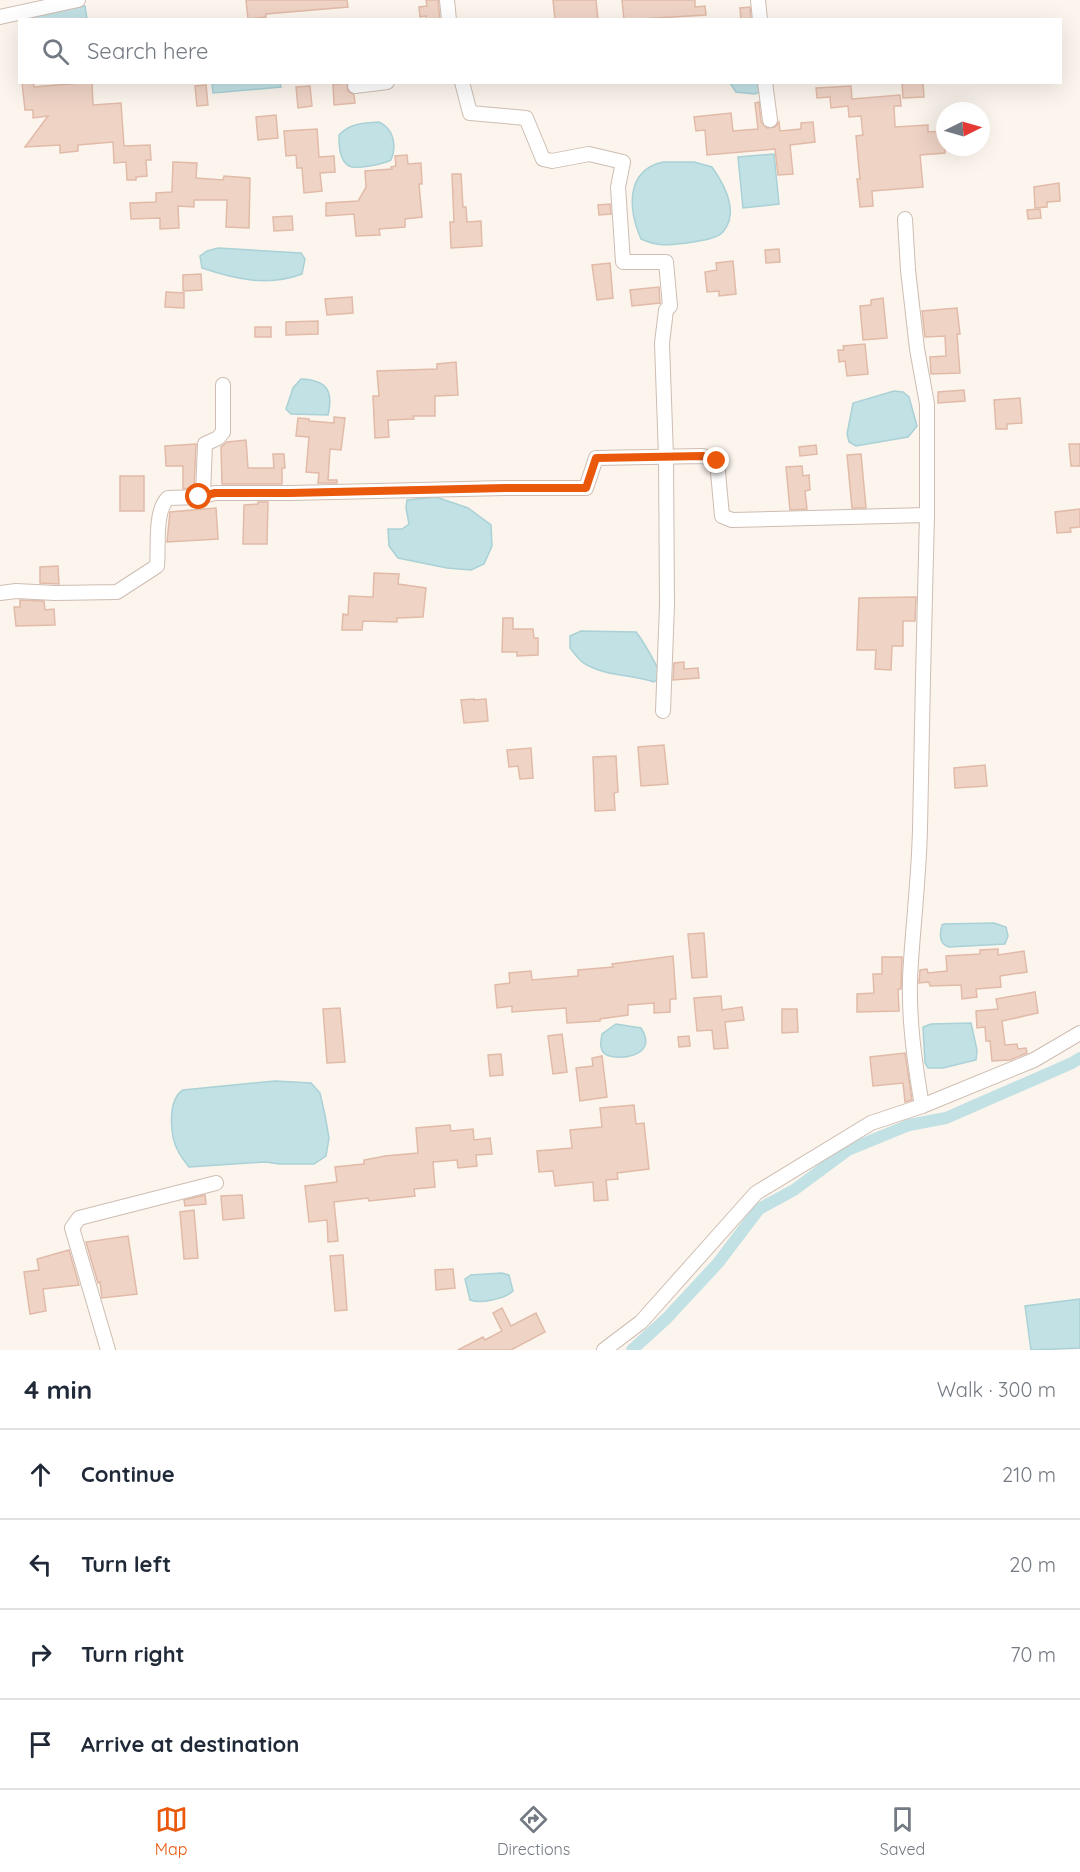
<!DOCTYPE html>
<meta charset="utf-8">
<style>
body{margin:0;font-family:Quicksand,sans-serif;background:#f2f2f3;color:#1f2937}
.compass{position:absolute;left:936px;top:102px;width:54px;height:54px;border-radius:50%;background:#fff;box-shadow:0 6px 24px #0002;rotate:85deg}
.stop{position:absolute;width:18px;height:18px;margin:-14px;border:4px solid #ea580c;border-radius:50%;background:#fff}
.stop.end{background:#ea580c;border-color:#fff;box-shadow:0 2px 6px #0008}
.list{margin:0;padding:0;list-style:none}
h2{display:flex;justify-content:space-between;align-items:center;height:78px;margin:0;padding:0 24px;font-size:26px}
h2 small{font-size:20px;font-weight:400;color:#747a83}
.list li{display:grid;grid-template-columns:39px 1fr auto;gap:18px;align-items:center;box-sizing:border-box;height:90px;padding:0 24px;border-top:2px solid #e0e1e3}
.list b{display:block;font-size:22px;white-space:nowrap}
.list em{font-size:20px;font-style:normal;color:#747a83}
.icon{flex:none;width:33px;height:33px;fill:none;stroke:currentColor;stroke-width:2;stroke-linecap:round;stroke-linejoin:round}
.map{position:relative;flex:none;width:1080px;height:1350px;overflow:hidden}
.search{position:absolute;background:#fff;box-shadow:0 6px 24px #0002;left:18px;right:18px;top:18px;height:66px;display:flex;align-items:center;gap:15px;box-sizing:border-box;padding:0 21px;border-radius:0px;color:#747a83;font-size:22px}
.sheet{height:438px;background:#fff}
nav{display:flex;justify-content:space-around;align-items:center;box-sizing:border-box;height:84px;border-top:2px solid #e0e1e3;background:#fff;font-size:16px;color:#747a83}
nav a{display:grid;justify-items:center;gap:3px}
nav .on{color:#ea580c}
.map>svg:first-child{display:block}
</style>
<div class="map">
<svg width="1080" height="1350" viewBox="0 0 1080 1350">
<rect width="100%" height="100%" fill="#fcf5ed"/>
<g fill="#c2e1e5" stroke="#a9d1d6" stroke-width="1.5">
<polygon points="85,6 87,19 34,19 34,12"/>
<polygon points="764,82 762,91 755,94 736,92 730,83"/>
<polygon points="212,83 280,83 281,87 213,93"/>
<path d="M379,122C394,129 397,146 391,160C383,164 356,170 349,166C339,160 339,145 339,135C350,123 364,123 379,122Z"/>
<polygon points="774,154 779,204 743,208 738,157"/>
<path d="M663,162H694L712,167C724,184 740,212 723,232C715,240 698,241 687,243C668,245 659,247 641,239C629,211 624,171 663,162Z"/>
<path d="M218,248L301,253L305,259L302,274C268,287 235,279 202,268L200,256L207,251Z"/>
<path d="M301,379C326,380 334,390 328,415L291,414L286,409L293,388Z"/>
<polygon points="894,391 903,392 909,397 917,426 908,437 856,446 849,442 847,434 853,403"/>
<polygon points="436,497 468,508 491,525 492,546 484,564 471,570 447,568 398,558 389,546 388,529 402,529 409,524 406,508 407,500"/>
<path d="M581,631L636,632C642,639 660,669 660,677L654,682C633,675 607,676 587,665C580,662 575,654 570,648V636Z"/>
<path d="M994,923L1006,927L1008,936L1005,944L949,947C938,944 940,933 942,925L944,924Z"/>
<polygon points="971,1023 977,1050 976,1060 943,1068 928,1068 925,1063 923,1027 931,1024"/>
<path d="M616,1024L641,1028C661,1058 613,1062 604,1053C599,1048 601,1040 602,1034Z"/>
<path d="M275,1081L311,1083L320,1093L325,1115L329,1138L326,1156L314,1164H280L265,1162L189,1167C185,1162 181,1157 178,1151C170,1136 167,1100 183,1090Z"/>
<path d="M502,1273L509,1275L513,1291C505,1299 480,1304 470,1300L465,1279L471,1275Z"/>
<polygon points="1080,1299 1080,1348 1031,1350 1025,1306"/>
</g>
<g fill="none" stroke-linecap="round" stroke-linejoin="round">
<polyline stroke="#c2e1e5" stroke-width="12" points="632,1350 667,1318 718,1263 759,1209 794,1190 848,1150 909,1125 946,1118 1072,1063 1080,1058"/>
</g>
<g fill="#efd4c6" stroke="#e1baa8" stroke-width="1.5">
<polygon points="246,0 347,0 348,7 266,14 266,17 248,19"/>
<polygon points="426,0 438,0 440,20 426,20 426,16 420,17 419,7 427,6"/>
<polygon points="553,0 596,0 598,20 555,20"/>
<polygon points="622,0 695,0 695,7 705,6 706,15 624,20"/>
<polygon points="750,7 751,20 741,20 740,8"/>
<polygon points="22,82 33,82 34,87 92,82 93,105 121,103 124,146 150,145 151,160 146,160 147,176 136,177 136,180 127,180 126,162 114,163 113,142 78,145 78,151 60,153 60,145 25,147 48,116 33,118 33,110 25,110"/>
<polygon points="902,82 923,82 924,97 903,98"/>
<polygon points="347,83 348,91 354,95 355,103 334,105 333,84"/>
<polygon points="206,85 208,105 197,106 195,86"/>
<polygon points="310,86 312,106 298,108 296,87"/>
<polygon points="851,86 852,99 900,95 901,106 894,106 895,127 928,125 928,132 945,131 945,153 920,155 923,187 872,191 873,206 860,207 857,179 860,179 856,136 863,135 861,116 849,117 848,106 831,108 830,97 817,98 816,88"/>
<polygon points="759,102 761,122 767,128 775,127 779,122 780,131 801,129 801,123 813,122 815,142 790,145 793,174 778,175 775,149 707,155 705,130 696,131 694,117 731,113 733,131 758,129 755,103"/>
<polygon points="276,115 278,138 258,140 256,117"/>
<polygon points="317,129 319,157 334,156 335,172 320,173 322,191 304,193 302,168 297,168 296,155 286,156 284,131"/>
<polygon points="407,155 408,164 421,163 422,184 419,184 422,217 405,219 405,227 379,229 380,235 356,236 354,214 326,216 326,203 358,201 366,187 365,171 392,169 391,167 396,166 395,156"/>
<polygon points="173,162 197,163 196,178 223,180 224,176 250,178 249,228 226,227 227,200 194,200 194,207 178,206 179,228 160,229 160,218 131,219 130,203 156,202 156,193 172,192"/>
<polygon points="452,174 461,174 463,207 466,207 467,222 481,221 482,246 451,248 450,222 454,222"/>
<polygon points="1059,183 1060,201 1047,202 1047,207 1035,208 1034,187"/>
<polygon points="610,204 611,214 599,215 598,205"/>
<polygon points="1040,209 1041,218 1028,219 1027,210"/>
<polygon points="292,216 293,230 274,231 273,217"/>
<polygon points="779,249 780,262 766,263 765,250"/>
<polygon points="733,261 736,294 719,296 719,291 707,292 705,272 717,270 716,263"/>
<polygon points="610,263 613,298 597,300 592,265"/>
<polygon points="201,274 202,290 183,291 183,275"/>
<polygon points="659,287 660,303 632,306 630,290"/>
<polygon points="166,292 184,293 184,308 165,307"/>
<polygon points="352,297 353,313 327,315 325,299"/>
<polygon points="883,298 887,338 863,340 860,306 871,305 871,300"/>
<polygon points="957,308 960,334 957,334 960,373 931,374 930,357 946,356 945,336 925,337 922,311"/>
<polygon points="318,321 318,334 286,335 286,322"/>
<rect x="255" y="327" width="16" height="10"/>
<polygon points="865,344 868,374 847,376 845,361 839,362 838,350 844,350 843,346"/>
<polygon points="456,362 458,395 435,396 435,416 413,416 414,419 388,420 389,437 375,438 373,396 379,396 377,371 437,369 437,364"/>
<polygon points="964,390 965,401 938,403 938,392"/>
<polygon points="1020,398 1022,423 1007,424 1007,429 996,429 994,400"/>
<polygon points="334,417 345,418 341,450 330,449 328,480 337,480 337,483 318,483 319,473 306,472 309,437 296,436 298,418 309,419 309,421 334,423"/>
<polygon points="246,440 248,468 274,468 273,454 284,454 285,468 282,468 282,484 222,484 221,447 227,442"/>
<polygon points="196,444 194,488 183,489 183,466 166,466 165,446"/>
<polygon points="1069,444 1080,444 1080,466 1071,466"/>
<polygon points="816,445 817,454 800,456 799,447"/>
<polygon points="861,454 866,508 852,508 847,455"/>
<polygon points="802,466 803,476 809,475 810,490 805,491 807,509 790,510 786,467"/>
<rect x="120" y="476" width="24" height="35"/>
<polygon points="258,502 268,502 267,544 243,544 244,505 258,504"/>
<polygon points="216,508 218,539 167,542 170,512"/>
<polygon points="1080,509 1080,527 1070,528 1071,532 1057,533 1055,512"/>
<polygon points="58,566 59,584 40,583 40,567"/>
<polygon points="374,573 399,574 398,584 426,588 423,617 397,618 397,622 363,621 362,630 342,630 343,614 348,615 349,596 373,597"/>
<polygon points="916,597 915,621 903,621 903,646 892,646 891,670 875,669 876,650 857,650 859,598"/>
<polygon points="20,600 44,601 45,610 54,609 55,625 16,626 14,607 20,607"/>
<polygon points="503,618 513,618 513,629 533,629 534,638 538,638 538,655 517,656 517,652 502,652"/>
<polygon points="684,662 684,669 698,668 699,678 673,680 674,663"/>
<polygon points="474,699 474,700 486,699 488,721 464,723 461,700"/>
<polygon points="664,745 668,784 641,786 638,747"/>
<polygon points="531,748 533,778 520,779 518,766 509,767 507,750"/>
<polygon points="616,756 618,792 614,793 615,810 595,811 593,757"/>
<polygon points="985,765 987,786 955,788 954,768"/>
<polygon points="704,933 707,977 692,978 688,934"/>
<polygon points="998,949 998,955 1024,951 1027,972 1000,976 1001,987 976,989 977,997 962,999 961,985 930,986 929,982 919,983 920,970 927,969 928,973 947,971 946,956 980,954 980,950"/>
<polygon points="673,956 676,999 670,999 670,1012 654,1013 654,1003 628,1005 628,1015 600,1019 600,1021 567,1023 566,1008 512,1012 512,1006 497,1008 495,985 510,983 509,973 531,971 532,980 578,976 578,970 613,967 612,964"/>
<polygon points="882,957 902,957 901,989 898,989 899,1011 857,1012 857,994 874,993 873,974 882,974"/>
<polygon points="1035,992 1038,1013 1002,1021 1005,1045 1017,1044 1018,1049 1026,1048 1027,1053 1010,1060 992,1061 990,1041 986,1041 985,1027 977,1028 976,1011 998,1009 996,999"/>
<polygon points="721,996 722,1010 742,1007 744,1020 725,1022 728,1048 714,1049 712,1030 697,1031 694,998"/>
<polygon points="340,1008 345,1062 327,1063 323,1009"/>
<polygon points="782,1009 797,1009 798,1032 782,1033"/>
<polygon points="562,1034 567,1072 553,1074 548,1036"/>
<polygon points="689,1036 690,1046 679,1047 678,1037"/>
<polygon points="905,1053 912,1100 905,1102 903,1083 873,1086 870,1057"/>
<polygon points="501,1054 503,1075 490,1076 488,1055"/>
<polygon points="602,1056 607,1097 580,1101 576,1068 593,1066 592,1058"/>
<polygon points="634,1105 636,1124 644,1123 649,1169 617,1173 618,1179 606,1180 608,1200 594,1201 593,1182 555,1186 553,1171 539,1172 537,1151 572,1148 570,1130 602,1127 600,1108"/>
<polygon points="450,1125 451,1131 473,1129 474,1140 490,1138 492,1154 476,1155 477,1166 458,1168 457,1160 433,1162 435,1187 414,1189 415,1196 369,1201 368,1198 334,1202 338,1241 328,1242 327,1220 309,1222 305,1186 337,1182 335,1167 364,1164 364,1160 385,1156 418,1153 416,1128"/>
<polygon points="205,1195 206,1204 185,1206 184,1200"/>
<polygon points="242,1195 244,1218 223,1220 221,1196"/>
<polygon points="194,1210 198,1258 184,1259 180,1212"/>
<polygon points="128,1236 137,1294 102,1298 100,1282 98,1283 86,1242"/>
<polygon points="69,1250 79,1285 43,1289 46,1311 30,1314 24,1272 39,1270 37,1259"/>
<polygon points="343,1255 347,1310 335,1311 330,1256"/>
<polygon points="453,1269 455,1288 436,1290 435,1270"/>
<polygon points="502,1308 511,1326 536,1313 545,1332 511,1350 458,1350 483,1337 485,1340 502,1331 493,1313"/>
</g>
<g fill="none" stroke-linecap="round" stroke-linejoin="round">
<g stroke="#cebdb2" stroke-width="16">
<g id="street">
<polyline points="447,0 449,20"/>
<polyline points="758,0 760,20"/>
<polyline points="0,17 78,0"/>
<polyline points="462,82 470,113 526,118 543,159 552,161 589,154 623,162 618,187 623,262 666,262 670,306 666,310 662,343 666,457 667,605 663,711"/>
<polyline points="765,82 770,120"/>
<polyline points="355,86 387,82"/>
<polyline points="905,219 908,270 917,349 927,404 927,515"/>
<polyline points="203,495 205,444 218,438 223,432 223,385"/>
<path d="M0,593L16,591L55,593L117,592L157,566C159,546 154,512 168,498L199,497L215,493H290L505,488H586L596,458L703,456L717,461L722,516L732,520L927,515C924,620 922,724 920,829C919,873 914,917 911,961C907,1009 914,1059 922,1106"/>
<polyline points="108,1350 72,1228 79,1218 216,1183"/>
<polyline points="604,1350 641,1322 756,1193 871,1123 922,1106 1034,1060 1080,1033"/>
</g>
</g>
<use href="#street" stroke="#fff" stroke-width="14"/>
</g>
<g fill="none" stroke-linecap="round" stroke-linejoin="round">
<polyline stroke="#ea580c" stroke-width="8" points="199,497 215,493 290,493 505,488 586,488 596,458 703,456 717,461"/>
</g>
</svg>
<svg class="compass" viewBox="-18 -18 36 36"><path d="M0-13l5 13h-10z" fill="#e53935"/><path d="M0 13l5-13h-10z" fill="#747a83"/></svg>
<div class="stop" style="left:199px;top:497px"></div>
<div class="stop end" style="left:717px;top:461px"></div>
<div class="search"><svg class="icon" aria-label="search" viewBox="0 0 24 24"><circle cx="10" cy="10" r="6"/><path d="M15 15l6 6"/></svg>Search here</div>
</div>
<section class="sheet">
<h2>4 min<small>Walk · 300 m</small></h2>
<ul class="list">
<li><svg class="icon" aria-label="ahead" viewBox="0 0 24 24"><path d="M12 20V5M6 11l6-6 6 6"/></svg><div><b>Continue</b></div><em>210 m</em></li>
<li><svg class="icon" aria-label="left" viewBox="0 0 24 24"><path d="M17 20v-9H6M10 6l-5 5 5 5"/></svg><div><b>Turn left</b></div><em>20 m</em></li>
<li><svg class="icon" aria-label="right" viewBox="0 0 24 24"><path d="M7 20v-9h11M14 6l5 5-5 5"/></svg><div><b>Turn right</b></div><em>70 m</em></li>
<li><svg class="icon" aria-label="arrive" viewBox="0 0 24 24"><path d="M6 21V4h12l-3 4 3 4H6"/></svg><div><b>Arrive at destination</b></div></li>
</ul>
</section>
<nav>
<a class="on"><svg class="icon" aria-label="map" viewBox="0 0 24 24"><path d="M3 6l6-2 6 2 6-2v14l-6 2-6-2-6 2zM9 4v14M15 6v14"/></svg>Map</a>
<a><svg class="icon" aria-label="directions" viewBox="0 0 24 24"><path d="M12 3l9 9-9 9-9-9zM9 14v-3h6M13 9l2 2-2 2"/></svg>Directions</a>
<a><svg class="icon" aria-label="saved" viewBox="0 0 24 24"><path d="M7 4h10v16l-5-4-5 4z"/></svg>Saved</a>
</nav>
